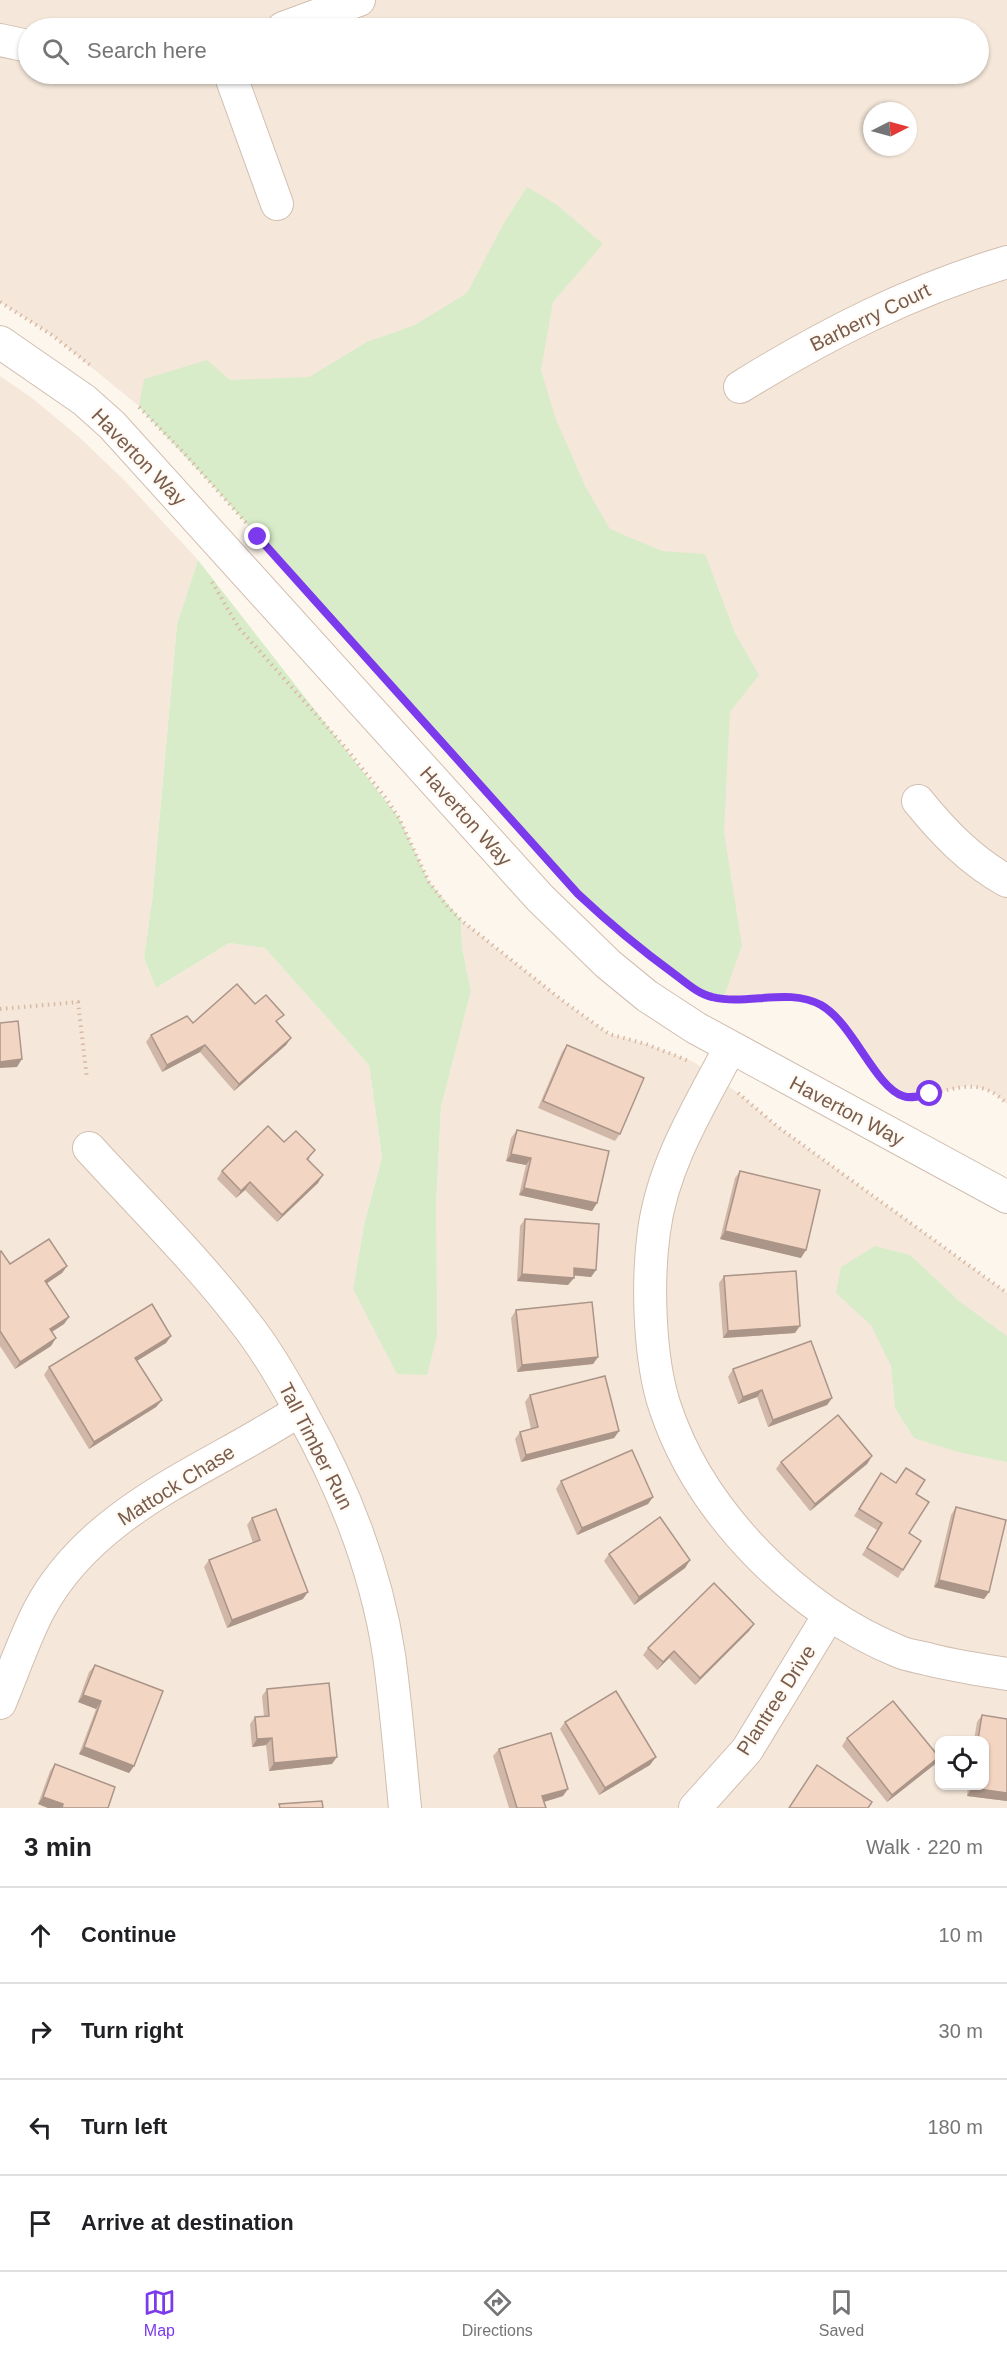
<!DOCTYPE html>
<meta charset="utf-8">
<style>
body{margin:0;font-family:Arial,sans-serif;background:#f6f6f6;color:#202124}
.controls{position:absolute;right:18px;bottom:18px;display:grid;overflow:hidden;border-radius:12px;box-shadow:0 2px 4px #0004}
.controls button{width:54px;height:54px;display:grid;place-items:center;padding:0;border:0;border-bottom:2px solid #e0e0e0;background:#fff;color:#202124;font:30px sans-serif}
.compass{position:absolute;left:863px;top:102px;width:54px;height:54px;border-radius:50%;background:#fff;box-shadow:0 2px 4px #0004;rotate:84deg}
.stop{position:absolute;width:18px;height:18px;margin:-14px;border:4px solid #7c3aed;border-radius:50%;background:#fff}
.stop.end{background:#7c3aed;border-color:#fff;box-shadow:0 2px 6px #0008}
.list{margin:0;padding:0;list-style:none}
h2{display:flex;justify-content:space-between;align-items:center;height:78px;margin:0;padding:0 24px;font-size:26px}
h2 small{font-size:20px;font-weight:400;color:#757577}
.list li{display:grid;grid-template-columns:39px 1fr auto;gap:18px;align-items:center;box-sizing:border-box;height:96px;padding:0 24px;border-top:2px solid #e0e0e0}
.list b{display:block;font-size:22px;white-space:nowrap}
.list em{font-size:20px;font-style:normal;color:#757577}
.icon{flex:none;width:33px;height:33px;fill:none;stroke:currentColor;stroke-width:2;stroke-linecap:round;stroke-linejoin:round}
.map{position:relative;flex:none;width:1007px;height:1808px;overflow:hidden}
.search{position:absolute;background:#fff;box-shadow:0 2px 4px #0004;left:18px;right:18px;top:18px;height:66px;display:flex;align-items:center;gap:15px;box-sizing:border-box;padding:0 21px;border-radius:33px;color:#757577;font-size:22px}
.sheet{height:462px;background:#fff}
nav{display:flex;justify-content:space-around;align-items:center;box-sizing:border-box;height:84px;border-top:2px solid #e0e0e0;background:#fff;font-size:16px;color:#757577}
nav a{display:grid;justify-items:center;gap:3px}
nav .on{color:#7c3aed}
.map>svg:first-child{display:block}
</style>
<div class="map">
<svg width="1007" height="1808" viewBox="0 0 1007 1808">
<rect width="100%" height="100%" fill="#fdf6ec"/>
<g fill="#f5e8da" fill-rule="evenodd">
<path d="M0,0H1007V1104L993,1092L970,1085L920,1096H901L884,1083L851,1035L821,1005L811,1001L782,997L738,999L711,997L690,986L652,958L578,894L184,453L140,407L52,335L0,302ZM28,28H978V74H28ZM872,111H908V147H872Z"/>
<path d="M0,376L32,398L78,436L125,481L198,560L177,624L152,901L144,958L156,988L229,943L265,948L369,1065L382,1157L364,1225L353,1289L436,1207L441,1107L471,991L462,947L461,920L563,1001L609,1034L646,1044L694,1062L738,1093L778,1127L1007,1293V1808H0ZM940,1740H984V1786H940Z"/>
</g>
<g fill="#d8ecc9">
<polygon points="527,187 557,205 603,244 553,302 541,370 555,417 585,486 610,529 662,551 705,554 735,633 759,675 730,712 724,832 742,946 723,999 690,986 592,908 485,791 215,488 139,407 144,379 207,360 230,380 309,377 367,342 415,325 467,293 504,223"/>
<polygon points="198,560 399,818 429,882 461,920 462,947 471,991 441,1107 436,1207 437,1336 427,1375 397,1374 353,1289 364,1225 382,1157 369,1065 265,948 229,943 156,988 144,958 152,901 177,624"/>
<polygon points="875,1246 910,1255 960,1302 1007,1336 1007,1462 958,1452 914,1438 895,1408 891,1366 871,1325 836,1293 841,1267"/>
</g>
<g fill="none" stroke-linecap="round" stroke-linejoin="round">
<g stroke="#d1beb0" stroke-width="34">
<g id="street">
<polyline points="283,28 359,0"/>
<polyline points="0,40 28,46"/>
<polyline points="230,74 277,204"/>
<polyline points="0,342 84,400 112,425 540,898 608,964 647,996 696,1028 1007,1197"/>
<path d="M740,387C826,334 910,291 1007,262"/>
<path d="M918,801C944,833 971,861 1007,881"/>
<path d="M730,1048C699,1107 663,1164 654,1231C647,1282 649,1359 665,1407C700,1513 798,1611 900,1652C910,1656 921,1657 931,1660C956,1666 981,1670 1007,1674"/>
<path d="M89,1148C142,1206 199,1262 246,1324C268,1352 285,1382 301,1412C343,1487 376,1569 389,1655C396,1705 400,1757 405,1808"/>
<path d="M0,1703C13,1672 24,1639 39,1610C93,1508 209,1470 300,1410"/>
<polyline points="695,1808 747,1750 829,1615"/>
</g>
</g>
<g stroke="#d9b8a5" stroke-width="4" stroke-dasharray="1.5 4.5" stroke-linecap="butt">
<polyline points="0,302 52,335 90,365"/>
<polyline points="139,407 184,453 306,590"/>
<polyline points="212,582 239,628 345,747 385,797 399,818 429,882 448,907 461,920 563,1001 609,1034 646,1044 689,1061"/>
<polyline points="652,958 684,982"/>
<path d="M698,991C736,1013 786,983 823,1006C851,1024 880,1091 904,1096C911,1098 919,1096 927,1095C958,1088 981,1077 1007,1104"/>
<polyline points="0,1009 78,1002 87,1079"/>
<polyline points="738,1093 778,1127 1007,1293"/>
</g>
<use href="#street" stroke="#fff" stroke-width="32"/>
</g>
<g fill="#d1b7a8">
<polygon points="255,1004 278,1023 291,1038 286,1045 234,1091 200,1052 162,1072 146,1042 151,1035"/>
<polygon points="567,1045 620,1134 615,1141 538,1108 562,1052"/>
<polygon points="517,1130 597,1203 592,1211 519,1195 526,1165 506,1161 511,1138"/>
<polygon points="284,1142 310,1158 308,1160 318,1183 277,1222 245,1190 236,1198 217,1179 222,1171"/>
<polygon points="740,1171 801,1258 720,1239 735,1178"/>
<polygon points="525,1219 596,1270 591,1277 574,1275 568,1285 517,1281 520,1226"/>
<polygon points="0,1252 10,1264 67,1266 62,1273 47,1283 69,1317 64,1324 52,1332 51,1346 15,1369 0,1346"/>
<polygon points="724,1276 795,1333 723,1338 719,1283"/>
<polygon points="516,1310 598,1357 593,1364 517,1372 511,1318"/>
<polygon points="171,1336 166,1343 137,1361 162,1400 156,1407 89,1449 44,1375 49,1367"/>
<polygon points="733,1369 832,1398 827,1405 768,1427 757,1397 738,1404 728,1377"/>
<polygon points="530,1395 619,1431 614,1438 521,1462 515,1439 520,1432 531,1429 525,1402"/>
<polygon points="872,1456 867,1464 810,1511 776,1469 781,1462"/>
<polygon points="876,1480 896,1483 916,1494 909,1533 921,1541 898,1578 862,1555 877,1530 854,1516"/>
<polygon points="561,1481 653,1497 648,1504 577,1535 556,1489"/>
<polygon points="956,1507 989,1592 984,1599 934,1587 951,1515"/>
<polygon points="252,1518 303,1599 227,1628 204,1567 209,1560 253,1543 247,1525"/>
<polygon points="609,1554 690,1560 685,1568 634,1605 604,1561"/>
<polygon points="754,1624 749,1631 695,1685 669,1658 657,1670 643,1655 648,1648"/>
<polygon points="95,1665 134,1766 129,1773 79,1754 96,1709 78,1702 89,1672"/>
<polygon points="267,1689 332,1764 269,1771 266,1745 252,1747 250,1724 255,1717 264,1716 262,1696"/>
<polygon points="982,1715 1007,1719 1007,1801 967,1796 968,1785 984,1785 984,1740 974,1740 977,1722"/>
<polygon points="565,1722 650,1765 599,1795 560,1729"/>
<polygon points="847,1738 939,1757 934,1765 887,1802 842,1746"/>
<polygon points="499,1749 563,1796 544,1802 546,1808 509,1808 493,1756"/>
<polygon points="55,1764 108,1808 48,1808 38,1804 50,1771"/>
</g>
<g fill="#aa9588">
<polygon points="291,1038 286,1045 234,1091 239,1084"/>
<polygon points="205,1045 200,1052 162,1072 167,1065"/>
<polygon points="22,1059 17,1067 0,1068 0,1062"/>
<polygon points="511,1154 531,1158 526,1165 506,1161"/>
<polygon points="323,1175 318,1183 277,1222 282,1215"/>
<polygon points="250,1182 245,1190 236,1198 241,1191"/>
<polygon points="524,1188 597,1203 592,1211 519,1195"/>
<polygon points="725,1231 806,1250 801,1258 720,1239"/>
<polygon points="67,1266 62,1273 40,1288 45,1281"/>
<polygon points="574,1268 596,1270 591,1277 569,1275"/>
<polygon points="522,1274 574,1278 568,1285 517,1281"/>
<polygon points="69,1317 64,1324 45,1336 50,1329"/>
<polygon points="800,1326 795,1333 723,1338 728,1331"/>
<polygon points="171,1336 166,1343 130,1365 135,1358"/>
<polygon points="56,1338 51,1346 15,1369 20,1362"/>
<polygon points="598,1357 593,1364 517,1372 522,1365"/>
<polygon points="762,1390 757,1397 738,1404 743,1397"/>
<polygon points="832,1398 827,1405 768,1427 773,1420"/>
<polygon points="162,1400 156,1407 89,1449 94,1442"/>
<polygon points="619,1431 614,1438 521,1462 526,1455"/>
<polygon points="872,1456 867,1464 810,1511 815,1504"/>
<polygon points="653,1497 648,1504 577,1535 582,1528"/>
<polygon points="690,1560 685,1568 634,1605 639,1597"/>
<polygon points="939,1580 989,1592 984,1599 934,1587"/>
<polygon points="308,1592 303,1599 227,1628 232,1620"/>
<polygon points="754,1624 749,1631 695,1685 700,1678"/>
<polygon points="674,1651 669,1658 657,1670 663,1662"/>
<polygon points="83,1695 101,1701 96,1709 78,1702"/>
<polygon points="272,1738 266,1745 252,1747 257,1739"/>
<polygon points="84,1747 134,1766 129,1773 79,1754"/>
<polygon points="337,1757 332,1764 269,1771 274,1763"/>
<polygon points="656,1757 650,1765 599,1795 605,1788"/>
<polygon points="939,1757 934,1765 887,1802 892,1795"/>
<polygon points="972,1788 1007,1793 1007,1801 967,1796"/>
<polygon points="568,1789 563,1796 537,1804 542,1796"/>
<polygon points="43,1797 63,1804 61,1808 48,1808 38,1804"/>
</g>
<g fill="#f3d5c3" stroke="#aa9588" stroke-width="1.5">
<polygon points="237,984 255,1004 266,995 284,1015 276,1021 291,1038 239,1084 205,1045 167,1065 151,1035 187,1016 193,1023"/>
<polygon points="18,1021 22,1059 0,1062 0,1023"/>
<polygon points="567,1045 644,1078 620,1134 543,1101"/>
<polygon points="268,1126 284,1142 296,1131 315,1150 307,1159 323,1175 282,1215 250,1182 241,1191 222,1171"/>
<polygon points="517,1130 609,1151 597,1203 524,1188 531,1158 511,1154"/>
<polygon points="740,1171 820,1190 806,1250 725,1231"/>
<polygon points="525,1219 599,1224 596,1270 574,1268 574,1278 522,1274"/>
<polygon points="49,1239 67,1266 45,1281 69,1317 50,1329 56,1338 20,1362 0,1331 0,1252 1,1251 10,1264"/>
<polygon points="796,1271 800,1326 728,1331 724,1276"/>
<polygon points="592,1302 598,1357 522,1365 516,1310"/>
<polygon points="152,1304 171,1336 135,1358 162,1400 94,1442 49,1367"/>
<polygon points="811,1341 832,1398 773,1420 762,1390 743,1397 733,1369"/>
<polygon points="605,1376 619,1431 526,1455 520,1432 538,1427 530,1395"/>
<polygon points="838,1415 872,1456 815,1504 781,1462"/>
<polygon points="632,1450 653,1497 582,1528 561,1481"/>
<polygon points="906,1468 925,1480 916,1494 929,1502 909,1533 921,1541 903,1570 867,1548 882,1523 859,1509 881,1473 896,1483"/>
<polygon points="956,1507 1006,1520 989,1592 939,1580"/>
<polygon points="276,1509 308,1592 232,1620 209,1560 260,1540 252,1518"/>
<polygon points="660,1517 690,1560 639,1597 609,1554"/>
<polygon points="714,1583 754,1624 700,1678 674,1651 663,1662 648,1648"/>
<polygon points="95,1665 163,1691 134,1766 84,1747 101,1701 83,1695"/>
<polygon points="329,1683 337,1757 274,1763 272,1738 257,1739 255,1717 269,1716 267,1689"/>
<polygon points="616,1691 656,1757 605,1788 565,1722"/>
<polygon points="893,1701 939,1757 892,1795 847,1738"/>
<polygon points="982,1715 1007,1719 1007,1793 972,1788 972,1785 984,1785 984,1740 978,1740"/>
<polygon points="551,1733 568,1789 542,1796 546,1808 517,1808 499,1749"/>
<polygon points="55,1764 115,1787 108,1808 62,1808 63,1804 43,1797"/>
<polygon points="817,1765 872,1802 868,1808 789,1808"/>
<polygon points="322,1801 323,1808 280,1808 279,1804"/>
</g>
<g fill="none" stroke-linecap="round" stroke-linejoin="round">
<path stroke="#7c3aed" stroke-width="8" d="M258,537L578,894C608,922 640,949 673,973C685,982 698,994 712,997C747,1006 788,987 821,1005C852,1022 876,1088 903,1096C911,1099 921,1096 930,1094"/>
</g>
<g text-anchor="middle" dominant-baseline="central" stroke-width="4.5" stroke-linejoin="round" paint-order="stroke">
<g font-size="20" fill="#7a5c4d" stroke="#fffaf3">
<text transform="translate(870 317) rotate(-26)">Barberry Court</text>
<text transform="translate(139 457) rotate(46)">Haverton Way</text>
<text transform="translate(466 816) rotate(48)">Haverton Way</text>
<text transform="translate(847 1111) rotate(28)">Haverton Way</text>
<text transform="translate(316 1446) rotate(63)">Tall Timber Run</text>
<text transform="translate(176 1485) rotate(-32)">Mattock Chase</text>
<text transform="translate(776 1700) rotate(-57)">Plantree Drive</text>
</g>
</g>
</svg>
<div class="controls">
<button><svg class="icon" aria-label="locate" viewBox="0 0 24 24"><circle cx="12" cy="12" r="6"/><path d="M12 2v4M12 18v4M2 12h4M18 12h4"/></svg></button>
</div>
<svg class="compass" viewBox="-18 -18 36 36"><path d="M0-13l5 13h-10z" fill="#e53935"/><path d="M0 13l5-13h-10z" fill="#757577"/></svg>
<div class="stop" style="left:930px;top:1094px"></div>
<div class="stop end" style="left:258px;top:537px"></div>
<div class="search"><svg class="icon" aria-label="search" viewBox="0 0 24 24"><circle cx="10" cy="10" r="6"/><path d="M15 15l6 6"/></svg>Search here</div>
</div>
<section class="sheet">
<h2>3 min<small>Walk · 220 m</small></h2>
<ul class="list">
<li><svg class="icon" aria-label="ahead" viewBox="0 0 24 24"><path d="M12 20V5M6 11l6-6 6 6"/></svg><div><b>Continue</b></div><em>10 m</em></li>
<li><svg class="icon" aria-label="right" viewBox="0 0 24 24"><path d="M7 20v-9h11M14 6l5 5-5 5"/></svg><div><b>Turn right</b></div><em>30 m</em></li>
<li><svg class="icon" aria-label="left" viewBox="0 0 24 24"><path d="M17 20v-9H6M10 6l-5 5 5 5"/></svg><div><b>Turn left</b></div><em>180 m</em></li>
<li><svg class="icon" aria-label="arrive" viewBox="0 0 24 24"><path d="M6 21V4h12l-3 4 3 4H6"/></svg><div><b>Arrive at destination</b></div></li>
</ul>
</section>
<nav>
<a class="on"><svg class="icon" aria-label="map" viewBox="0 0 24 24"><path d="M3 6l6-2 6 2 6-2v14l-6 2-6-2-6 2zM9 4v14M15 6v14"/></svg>Map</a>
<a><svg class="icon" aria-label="directions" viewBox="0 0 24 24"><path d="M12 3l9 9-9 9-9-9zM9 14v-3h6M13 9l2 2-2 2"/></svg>Directions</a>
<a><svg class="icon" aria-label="saved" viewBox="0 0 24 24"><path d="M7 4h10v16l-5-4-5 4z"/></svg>Saved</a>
</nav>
